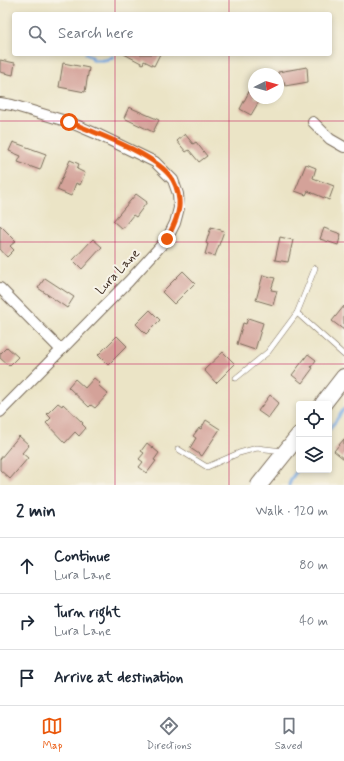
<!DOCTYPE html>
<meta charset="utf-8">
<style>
body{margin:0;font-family:Mynerve,sans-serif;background:#f2f2f3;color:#1f2937}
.controls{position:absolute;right:12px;bottom:12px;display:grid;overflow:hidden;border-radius:4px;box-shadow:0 2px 6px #0003}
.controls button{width:36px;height:36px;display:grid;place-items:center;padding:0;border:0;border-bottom:1px solid #e0e1e3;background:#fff;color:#1f2937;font:20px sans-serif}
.compass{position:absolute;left:248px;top:68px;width:36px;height:36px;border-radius:50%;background:#fff;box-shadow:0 2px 6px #0003;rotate:85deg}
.stop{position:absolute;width:12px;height:12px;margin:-9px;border:3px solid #ea580c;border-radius:50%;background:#fff}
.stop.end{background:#ea580c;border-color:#fff;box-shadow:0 1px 4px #0008}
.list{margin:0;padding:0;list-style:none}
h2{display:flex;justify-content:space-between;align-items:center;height:52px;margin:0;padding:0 16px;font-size:17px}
h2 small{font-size:13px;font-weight:400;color:#747a83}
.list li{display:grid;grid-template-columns:26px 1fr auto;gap:12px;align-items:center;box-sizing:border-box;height:56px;padding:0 16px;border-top:1px solid #e0e1e3}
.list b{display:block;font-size:15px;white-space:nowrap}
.list p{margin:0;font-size:13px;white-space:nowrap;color:#747a83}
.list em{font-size:13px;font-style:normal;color:#747a83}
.icon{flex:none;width:22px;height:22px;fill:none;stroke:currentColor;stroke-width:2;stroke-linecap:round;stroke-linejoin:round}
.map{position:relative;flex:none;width:344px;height:485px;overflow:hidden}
.search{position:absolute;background:#fff;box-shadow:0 2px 6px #0003;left:12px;right:12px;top:12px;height:44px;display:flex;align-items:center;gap:10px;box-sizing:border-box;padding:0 14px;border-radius:4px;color:#747a83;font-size:15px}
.sheet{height:220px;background:#fff}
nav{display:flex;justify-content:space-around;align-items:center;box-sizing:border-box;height:56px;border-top:1px solid #e0e1e3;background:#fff;font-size:11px;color:#747a83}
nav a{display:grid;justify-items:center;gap:2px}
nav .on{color:#ea580c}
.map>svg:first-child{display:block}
</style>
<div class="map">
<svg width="344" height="485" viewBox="0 0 344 485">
<rect width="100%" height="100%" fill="#f7f3e8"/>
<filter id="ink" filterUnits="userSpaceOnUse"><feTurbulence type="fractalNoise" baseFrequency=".025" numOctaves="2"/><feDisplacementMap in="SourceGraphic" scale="8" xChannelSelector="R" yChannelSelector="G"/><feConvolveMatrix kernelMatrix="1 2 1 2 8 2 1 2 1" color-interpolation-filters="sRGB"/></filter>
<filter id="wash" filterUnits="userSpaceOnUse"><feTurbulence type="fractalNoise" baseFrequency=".012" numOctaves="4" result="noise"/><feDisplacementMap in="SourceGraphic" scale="16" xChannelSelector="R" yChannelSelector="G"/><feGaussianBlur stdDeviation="0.9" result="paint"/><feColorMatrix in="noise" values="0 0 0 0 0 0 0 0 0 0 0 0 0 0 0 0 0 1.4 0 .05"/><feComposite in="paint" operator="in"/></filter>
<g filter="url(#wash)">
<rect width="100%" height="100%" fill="#ebe4c6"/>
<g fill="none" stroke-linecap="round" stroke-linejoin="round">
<g stroke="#79abe5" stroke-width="3">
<polyline points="86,54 92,57 93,60 106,60 113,57"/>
<polyline points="330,429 344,409"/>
<polyline points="289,485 291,479 299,468"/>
</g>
</g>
<g id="blocks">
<g fill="#d4a299">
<polygon points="124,54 160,54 154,66 144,61 143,64"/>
<polygon points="0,60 15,63 13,75 0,72"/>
<polygon points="63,63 89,68 85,92 59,87"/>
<polygon points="307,67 308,82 285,86 284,81 279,82 278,72"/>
<polygon points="254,82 254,98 261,98 251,115 240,109"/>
<polygon points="129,107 159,120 153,132 124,118"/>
<polygon points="185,134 193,144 196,142 207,156 199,162 189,150 186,152 177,141"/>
<polygon points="13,142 46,154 40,170 18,162 21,156 9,151"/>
<polygon points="70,160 79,164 77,169 85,173 80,185 76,183 71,196 57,190"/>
<polygon points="306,164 316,168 313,178 334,186 329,200 308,191 306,195 295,191"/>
<polygon points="136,194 147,202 136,217 133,215 122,229 113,221"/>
<polygon points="0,225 16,241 10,246 14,250 7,257 0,249"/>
<polygon points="211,227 224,231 215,256 205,254 208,244 206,243"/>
<polygon points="324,228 341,234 338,245 320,239"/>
<polygon points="280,237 293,240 288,262 275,260"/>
<polygon points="93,239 102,247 82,269 73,260"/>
<polygon points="183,271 195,283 174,304 162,292"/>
<polygon points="263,275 275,278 271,290 277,291 273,305 256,300"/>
<polygon points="45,278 74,297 67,308 38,288"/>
<polygon points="344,306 344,330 332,321"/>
<polygon points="150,310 160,320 146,334 136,324"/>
<polygon points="248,318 263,323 255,350 237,344 243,323 246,324"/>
<polygon points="117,336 127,346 108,365 98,355"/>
<polygon points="7,347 18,357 9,366 0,358 0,354"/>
<polygon points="223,352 235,364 216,383 204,370"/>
<polygon points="308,354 316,360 311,367 313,368 302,383 292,375"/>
<polygon points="94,378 100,383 98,385 108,394 95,408 91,405 89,407 68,387 75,379 85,388"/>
<polygon points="270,395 279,403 268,418 258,411"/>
<polygon points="58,403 62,406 63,404 83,423 82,424 86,428 79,436 75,432 65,443 46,423 51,418 47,414"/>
<polygon points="206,420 220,429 202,456 190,448 196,438 193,436 199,428 201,429"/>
<polygon points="19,436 29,445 22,453 28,458 10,479 0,470 0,459"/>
<polygon points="344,439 344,459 334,451"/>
<polygon points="147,443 159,453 154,460 156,461 147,473 139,467 143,462 139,459 144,453 141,451"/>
</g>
</g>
</g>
<g filter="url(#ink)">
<use href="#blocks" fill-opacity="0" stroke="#796b59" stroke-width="1"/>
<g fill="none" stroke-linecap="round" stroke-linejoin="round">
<g stroke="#796b59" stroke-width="6">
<g id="lane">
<polyline points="297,313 315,268"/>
<polyline points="236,378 268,352 297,313 344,355"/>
<polyline points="178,449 207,467 239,453 257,448 283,451"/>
</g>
</g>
<g stroke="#796b59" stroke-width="12">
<g id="street">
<polyline points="0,103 12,105 69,122 97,134 155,162 173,180 178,194 179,208 175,223 167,239 129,281 0,412"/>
<polyline points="313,122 330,139 344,147"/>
<polyline points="0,288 61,350"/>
</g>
</g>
<g stroke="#796b59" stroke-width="18">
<g id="primary">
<polyline points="323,404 344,377"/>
<polyline points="259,485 299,435"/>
</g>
</g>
<use href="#lane" stroke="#fff" stroke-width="5"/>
<use href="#street" stroke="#fff" stroke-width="10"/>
<use href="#primary" stroke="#fff" stroke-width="16"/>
</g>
</g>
<g fill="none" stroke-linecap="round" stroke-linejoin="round" filter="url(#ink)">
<path stroke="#ea580c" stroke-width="5" d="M69,122C96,133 158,155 173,180C177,187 180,199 179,207C178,218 172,229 167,239"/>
</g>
<path fill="none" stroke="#c2185b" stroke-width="1" stroke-opacity="0.55" d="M115,0V14M229,0V14M115,54V485M229,54V485M0,121H344M0,242H344M0,364H344"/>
<g text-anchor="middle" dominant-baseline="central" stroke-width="4" stroke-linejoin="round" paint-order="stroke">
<g font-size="13" fill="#3b2a1e" stroke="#f7f3e8">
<text transform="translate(118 272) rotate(-47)">Lura Lane</text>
</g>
</g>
</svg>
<div class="controls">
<button><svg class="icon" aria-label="locate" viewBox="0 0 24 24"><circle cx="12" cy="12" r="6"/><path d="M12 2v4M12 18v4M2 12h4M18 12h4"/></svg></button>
<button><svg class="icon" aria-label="layers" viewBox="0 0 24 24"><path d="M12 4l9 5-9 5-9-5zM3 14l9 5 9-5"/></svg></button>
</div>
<svg class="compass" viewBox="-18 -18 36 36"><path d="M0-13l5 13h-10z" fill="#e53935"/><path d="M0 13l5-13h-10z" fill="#747a83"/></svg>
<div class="stop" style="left:69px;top:122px"></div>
<div class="stop end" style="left:167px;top:239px"></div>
<div class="search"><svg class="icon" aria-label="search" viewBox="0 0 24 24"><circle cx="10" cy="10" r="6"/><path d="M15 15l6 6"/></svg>Search here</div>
</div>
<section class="sheet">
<h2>2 min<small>Walk · 120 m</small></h2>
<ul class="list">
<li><svg class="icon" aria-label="ahead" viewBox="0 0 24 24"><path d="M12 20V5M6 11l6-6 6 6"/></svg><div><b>Continue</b><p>Lura Lane</p></div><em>80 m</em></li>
<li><svg class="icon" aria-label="right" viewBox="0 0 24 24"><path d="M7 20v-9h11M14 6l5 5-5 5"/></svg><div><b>Turn right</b><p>Lura Lane</p></div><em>40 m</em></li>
<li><svg class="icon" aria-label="arrive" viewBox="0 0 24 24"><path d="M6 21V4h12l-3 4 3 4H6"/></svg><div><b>Arrive at destination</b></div></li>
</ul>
</section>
<nav>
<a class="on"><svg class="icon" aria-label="map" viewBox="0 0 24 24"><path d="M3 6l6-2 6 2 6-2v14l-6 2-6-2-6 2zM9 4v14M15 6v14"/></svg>Map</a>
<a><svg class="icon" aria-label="directions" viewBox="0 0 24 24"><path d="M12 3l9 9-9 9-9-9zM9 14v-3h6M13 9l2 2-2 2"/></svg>Directions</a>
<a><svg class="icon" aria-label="saved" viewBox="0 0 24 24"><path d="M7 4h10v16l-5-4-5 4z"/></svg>Saved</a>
</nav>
